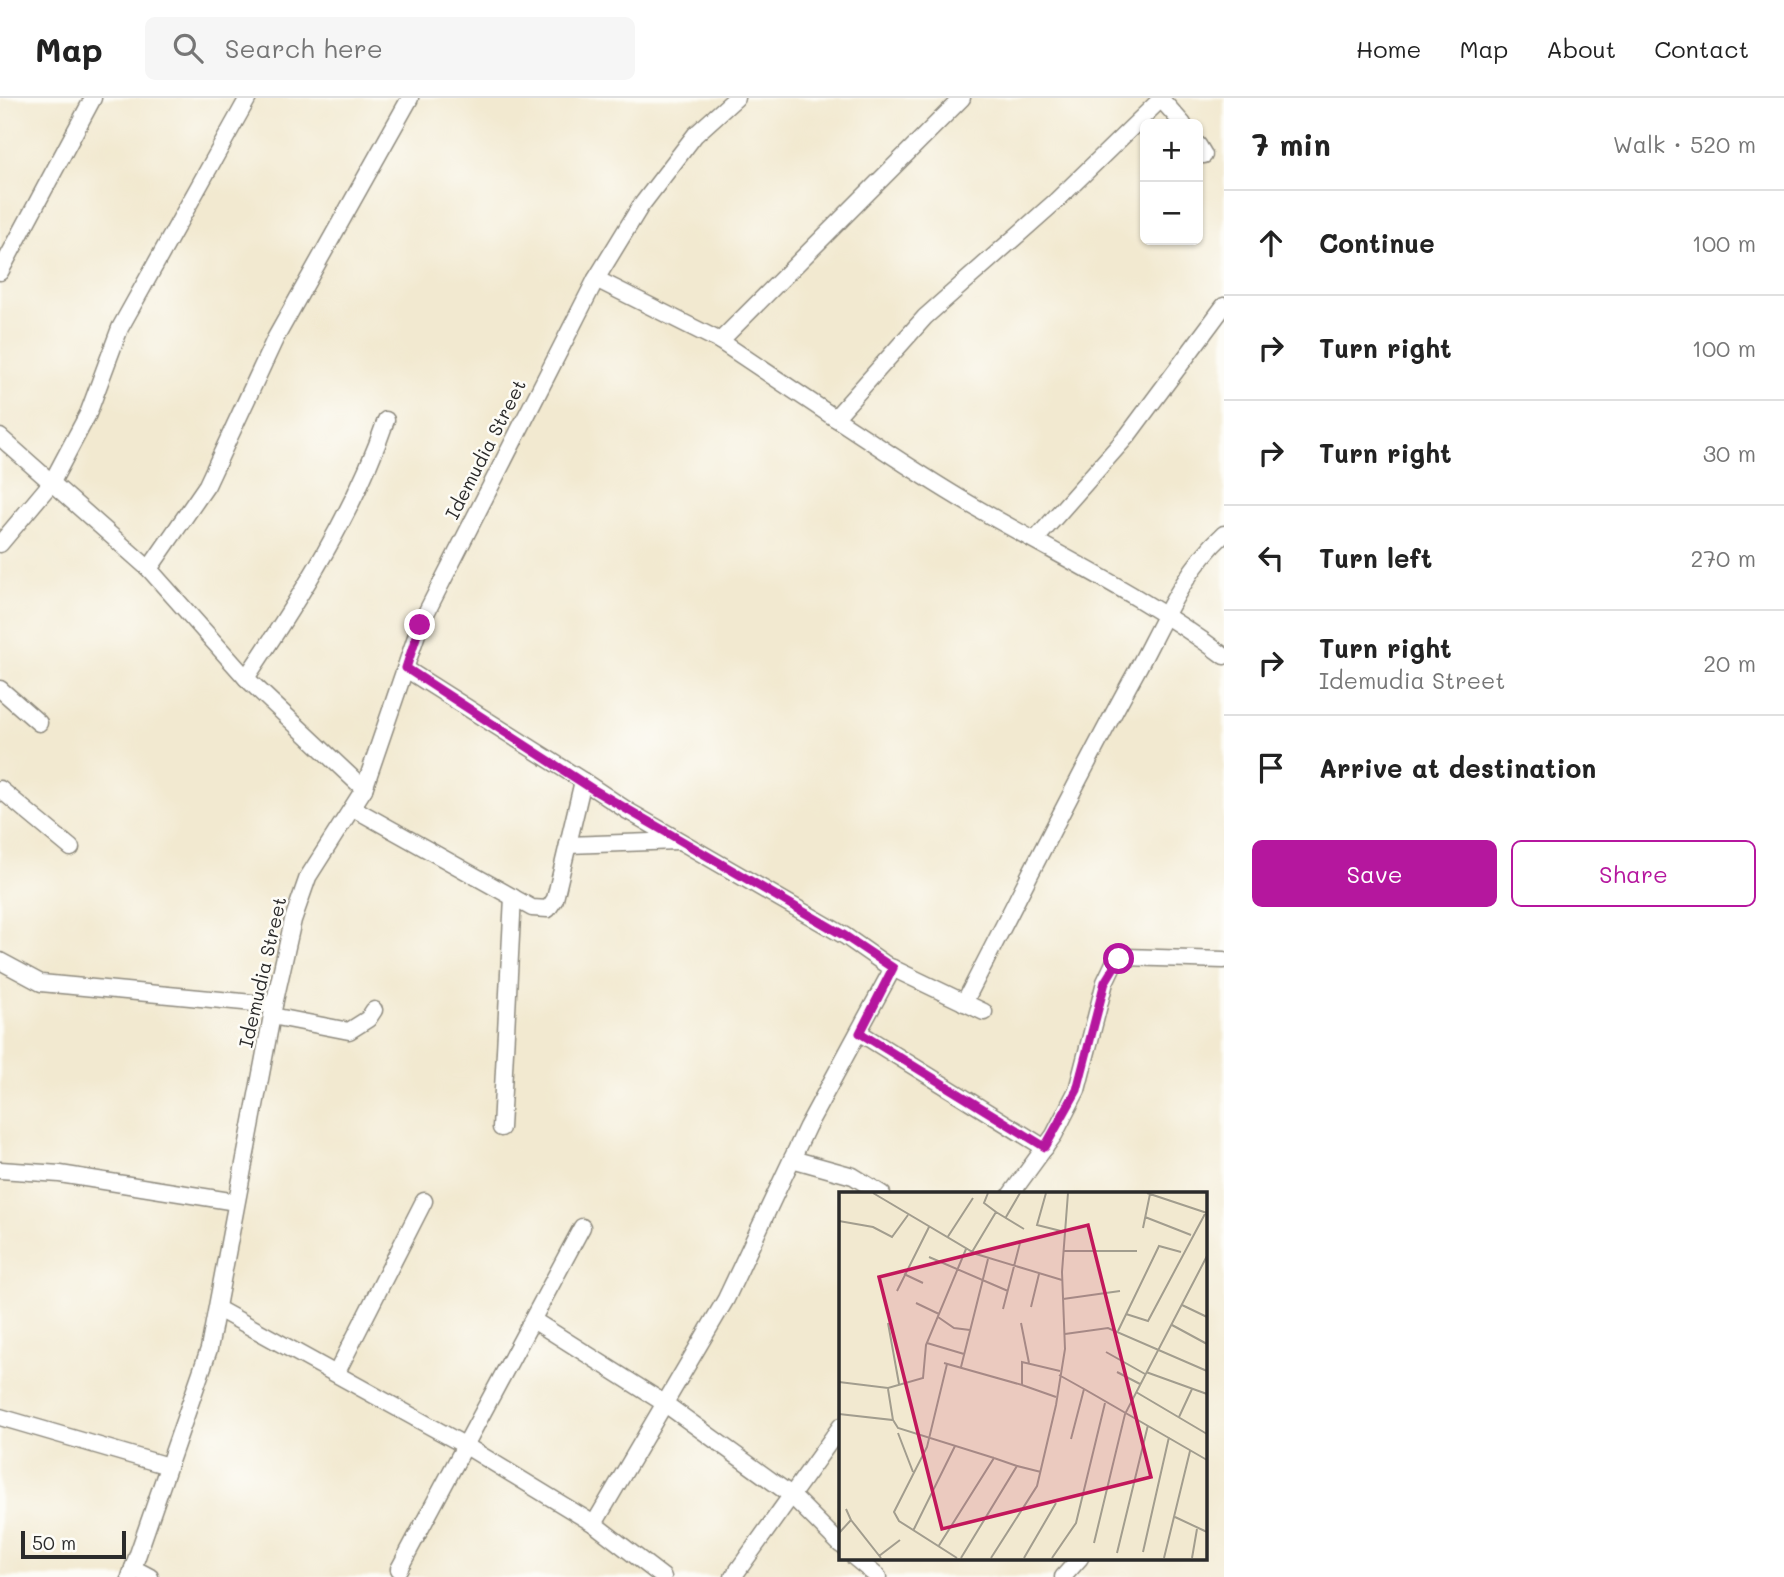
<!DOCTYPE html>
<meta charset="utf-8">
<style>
body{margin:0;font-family:Mali,sans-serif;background:#f6f6f6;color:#222}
.controls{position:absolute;right:21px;top:21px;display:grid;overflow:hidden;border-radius:10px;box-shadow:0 2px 5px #0004}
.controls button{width:63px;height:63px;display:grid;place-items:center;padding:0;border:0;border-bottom:2px solid #e0e0e0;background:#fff;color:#222;font:35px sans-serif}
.scale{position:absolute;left:21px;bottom:18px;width:105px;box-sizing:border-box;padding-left:7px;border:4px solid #2b2b2b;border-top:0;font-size:19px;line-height:24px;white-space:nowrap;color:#2b2b2b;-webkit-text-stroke:5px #fdfcf7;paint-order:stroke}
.stop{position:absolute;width:21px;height:21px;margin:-16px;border:5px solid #b5179e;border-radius:50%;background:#fff}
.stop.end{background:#b5179e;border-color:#fff;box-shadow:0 2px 7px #0008}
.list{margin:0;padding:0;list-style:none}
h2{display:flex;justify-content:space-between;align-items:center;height:91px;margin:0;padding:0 28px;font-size:30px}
h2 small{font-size:23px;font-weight:400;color:#767676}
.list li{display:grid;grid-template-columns:46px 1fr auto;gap:21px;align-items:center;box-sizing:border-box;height:105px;padding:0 28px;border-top:2px solid #e0e0e0}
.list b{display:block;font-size:26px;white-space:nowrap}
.list p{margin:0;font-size:23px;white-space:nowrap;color:#767676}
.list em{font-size:23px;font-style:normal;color:#767676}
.actions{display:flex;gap:14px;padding:21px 28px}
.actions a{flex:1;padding:16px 0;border:2px solid #b5179e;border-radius:10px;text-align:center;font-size:24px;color:#b5179e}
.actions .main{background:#b5179e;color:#fff}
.icon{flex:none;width:38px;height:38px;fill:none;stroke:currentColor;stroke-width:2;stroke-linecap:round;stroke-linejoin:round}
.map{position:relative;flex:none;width:1224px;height:1479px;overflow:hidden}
header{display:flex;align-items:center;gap:42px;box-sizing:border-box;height:98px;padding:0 35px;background:#fff;border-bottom:2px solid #e0e0e0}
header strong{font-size:33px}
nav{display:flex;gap:38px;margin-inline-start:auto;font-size:24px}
.search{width:490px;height:63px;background:#f6f6f6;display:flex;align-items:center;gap:18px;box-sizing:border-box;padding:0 24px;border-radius:10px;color:#767676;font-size:26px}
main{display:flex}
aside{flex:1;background:#fff}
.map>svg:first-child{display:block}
</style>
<header>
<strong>Map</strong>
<div class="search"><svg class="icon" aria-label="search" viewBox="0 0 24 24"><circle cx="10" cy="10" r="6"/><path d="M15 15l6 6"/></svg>Search here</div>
<nav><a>Home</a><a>Map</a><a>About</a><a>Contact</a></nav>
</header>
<main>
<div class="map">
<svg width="1224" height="1479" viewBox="0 0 1224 1479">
<rect width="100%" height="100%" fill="#fdfcf7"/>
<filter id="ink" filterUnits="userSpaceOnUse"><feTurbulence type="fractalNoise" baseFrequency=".0143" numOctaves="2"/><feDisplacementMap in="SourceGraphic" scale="14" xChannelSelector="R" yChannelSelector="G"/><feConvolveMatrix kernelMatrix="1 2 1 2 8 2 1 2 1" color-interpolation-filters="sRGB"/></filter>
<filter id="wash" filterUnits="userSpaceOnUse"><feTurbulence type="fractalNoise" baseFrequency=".00686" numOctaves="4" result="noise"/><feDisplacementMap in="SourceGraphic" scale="28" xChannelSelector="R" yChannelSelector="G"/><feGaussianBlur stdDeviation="1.57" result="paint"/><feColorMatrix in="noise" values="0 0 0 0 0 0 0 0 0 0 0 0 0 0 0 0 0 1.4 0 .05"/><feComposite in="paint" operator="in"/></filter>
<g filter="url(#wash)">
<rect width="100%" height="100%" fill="#f2e9d0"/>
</g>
<g filter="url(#ink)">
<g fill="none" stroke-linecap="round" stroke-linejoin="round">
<g stroke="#8e8a7e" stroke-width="19">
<g id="minor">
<polyline points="1161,1 1183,26"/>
<polyline points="1198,47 1204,57"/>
<polyline points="0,174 93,0"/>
<polyline points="596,181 720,243 962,0"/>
<polyline points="720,243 835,320 925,219 1056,103 1162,0"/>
<path d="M835,320C883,351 930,384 980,412C1062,459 1149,501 1224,558"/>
<path d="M0,339L149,471L246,580C300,500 355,413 386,322"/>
<polyline points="1036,441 1128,337 1224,208"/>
<polyline points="0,446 52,384 88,316 120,230 248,0"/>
<polyline points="149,471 207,387 275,241 410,0"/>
<polyline points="406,571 583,683"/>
<polyline points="246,580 364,691"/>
<polyline points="0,591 39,625"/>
<polyline points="0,691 71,750"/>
<polyline points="353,710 532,810 548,811 555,801 583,683 628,713 845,838 888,868 984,914"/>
<polyline points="568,747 678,743"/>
<polyline points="0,863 41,885 274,907"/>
<path d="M964,905C1021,795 1076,683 1136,574C1162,526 1183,473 1224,436"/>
<polyline points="272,918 349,933 368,921 374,912"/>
<polyline points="860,935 1045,1050"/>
<polyline points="501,1030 513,799"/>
<polyline points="792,1061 853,1078 882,1096"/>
<polyline points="0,1072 60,1076 236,1104"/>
<polyline points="1011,1096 1054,1037 1077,992 1105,884 1114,865 1125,859 1224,862"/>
<polyline points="218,1211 466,1348 594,1426 663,1479"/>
<polyline points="533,1222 664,1305 791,1397 841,1447"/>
<polyline points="337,1274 424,1103"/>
<polyline points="0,1319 168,1368"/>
<polyline points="594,1426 726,1201 807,1029 893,870"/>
<polyline points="855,1460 878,1479"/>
<polyline points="133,1470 150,1479"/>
<polyline points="399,1471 582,1129"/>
<polyline points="130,1479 209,1251 274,907 293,822 308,779 364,691 420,527 596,181 640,109 695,37 736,0"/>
<polyline points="733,1479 841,1328"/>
<polyline points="1063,1479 1080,1460"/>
</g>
</g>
<use href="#minor" stroke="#fff" stroke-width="16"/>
</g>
</g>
<g fill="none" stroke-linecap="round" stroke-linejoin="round" filter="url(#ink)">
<polyline stroke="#b5179e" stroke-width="9" points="420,527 406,570 594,692 845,838 893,870 860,935 1045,1049 1077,992 1105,884 1119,861"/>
</g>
<g text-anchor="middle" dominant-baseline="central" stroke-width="5" stroke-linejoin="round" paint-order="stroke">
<g font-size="19" fill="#2b2b2b" stroke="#fdfcf7">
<text transform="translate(485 351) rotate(-63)">Idemudia Street</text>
<text transform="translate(262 874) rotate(-77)">Idemudia Street</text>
</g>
</g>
<g transform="translate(839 1094)">
<rect width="368" height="368" fill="#f2e9d0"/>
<path fill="none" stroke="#a29d8e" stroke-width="2" d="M34,1L137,62L223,88M207,1L198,33L226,40M308,1L368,21M157,20L185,37M167,25L181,1M306,25L352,43M0,29L34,35L53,45L69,23M304,36L311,2M108,46L134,6M224,59H298M133,60L157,20L145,11L149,1M90,65L169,99M65,82L84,91M58,99L90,35M224,107L281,99M77,111L100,122M343,113L368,125M192,115L200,82M164,117L181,51M287,122L309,129L367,20M99,125L115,136L131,138M49,131L60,192M182,131L190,171M333,133L368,152M279,139L320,54L342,60M226,142L269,136L368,179M88,151L125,162M267,160L306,182M105,171L183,193V170L221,179M108,172L88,255L55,320L60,329L118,366M122,175L149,67M278,180L301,192M307,180L368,202M220,183L245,197M0,190L49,196L84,186L87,153L127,57M183,193L217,205M297,200L368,242M0,222L54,228L49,197M340,225L353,197M54,228L59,236L155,266M59,241L74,280M232,247L245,197L368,268M336,325L368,340M12,328L42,366M74,339L116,254M0,341L12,328L7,317M255,351L286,222L368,64M99,355L155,266L178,274M304,360L330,245M278,361L309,233M40,364L61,348M122,366L178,274L202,280M152,366L198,294L217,213L226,157L223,80L229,1M185,366L217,311M213,366L237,331L266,211M325,366L351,259M353,366L358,337"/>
<path fill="#c2185b" fill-opacity="0.15" stroke="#c2185b" stroke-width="3.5" d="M249,33L312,285L103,337L40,85Z"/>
<rect width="368" height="368" fill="none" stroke="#2b2b2b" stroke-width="3.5"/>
</g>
</svg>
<div class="controls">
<button>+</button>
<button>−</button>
</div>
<div class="scale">50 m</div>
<div class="stop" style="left:1119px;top:861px"></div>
<div class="stop end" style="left:420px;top:527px"></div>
</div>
<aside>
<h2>7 min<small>Walk · 520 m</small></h2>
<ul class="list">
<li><svg class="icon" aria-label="ahead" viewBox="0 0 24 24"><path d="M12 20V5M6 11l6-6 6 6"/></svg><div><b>Continue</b></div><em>100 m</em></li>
<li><svg class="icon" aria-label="right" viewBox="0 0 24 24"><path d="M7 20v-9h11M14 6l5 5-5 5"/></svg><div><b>Turn right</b></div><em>100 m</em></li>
<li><svg class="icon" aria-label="right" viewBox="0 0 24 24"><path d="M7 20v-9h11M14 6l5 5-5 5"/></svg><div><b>Turn right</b></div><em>30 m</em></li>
<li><svg class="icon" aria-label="left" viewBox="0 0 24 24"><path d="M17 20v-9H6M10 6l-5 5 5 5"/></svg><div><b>Turn left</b></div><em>270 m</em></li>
<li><svg class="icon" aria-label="right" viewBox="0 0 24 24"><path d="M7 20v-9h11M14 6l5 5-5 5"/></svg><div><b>Turn right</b><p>Idemudia Street</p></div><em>20 m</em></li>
<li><svg class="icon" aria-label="arrive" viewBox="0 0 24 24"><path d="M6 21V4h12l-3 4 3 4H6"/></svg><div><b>Arrive at destination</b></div></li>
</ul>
<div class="actions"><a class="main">Save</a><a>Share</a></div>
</aside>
</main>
